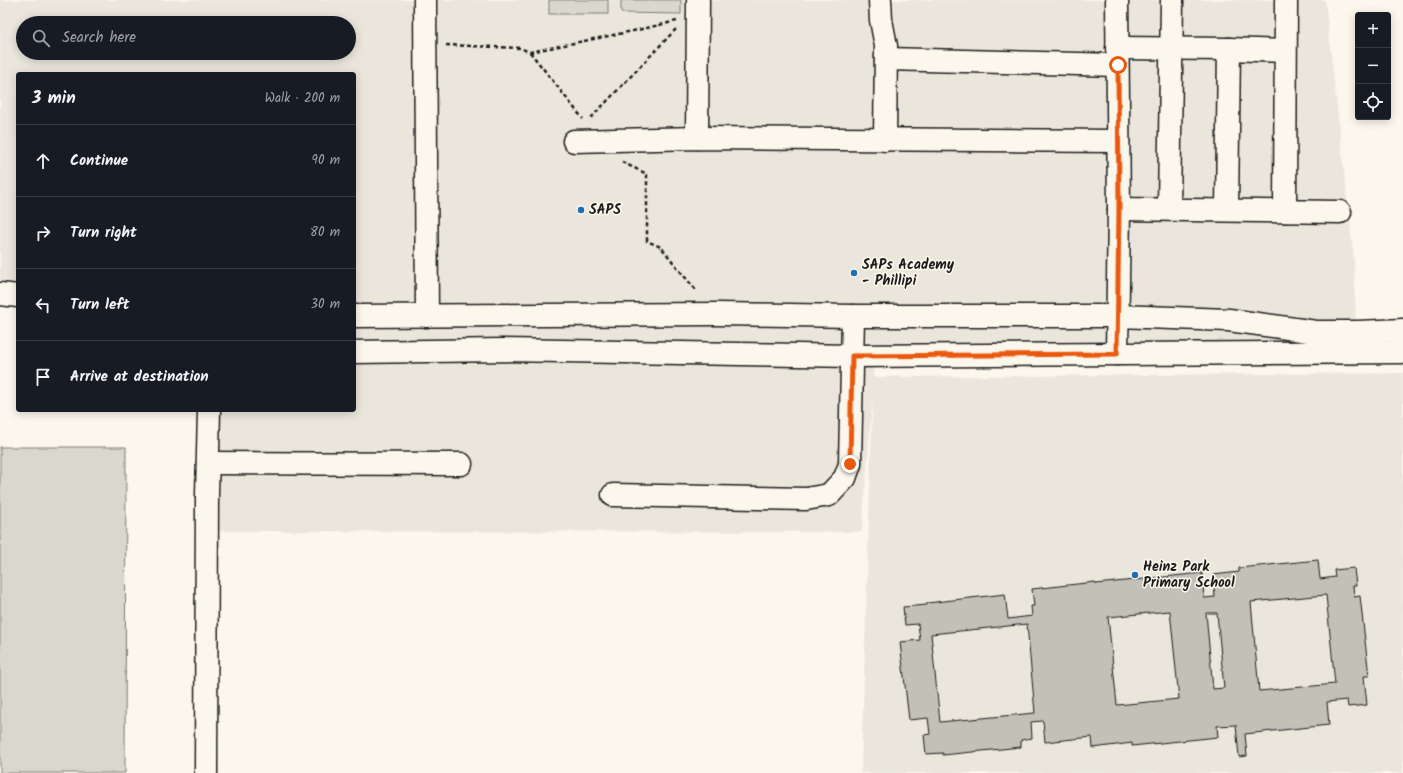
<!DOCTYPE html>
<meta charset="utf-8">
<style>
body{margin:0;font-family:Kalam,sans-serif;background:#242831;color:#f1f3f6}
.controls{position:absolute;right:12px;top:12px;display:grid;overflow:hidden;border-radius:4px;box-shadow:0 2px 10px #0003}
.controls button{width:36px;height:36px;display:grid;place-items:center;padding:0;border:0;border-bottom:1px solid #363941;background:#171b24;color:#f1f3f6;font:20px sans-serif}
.stop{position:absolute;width:12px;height:12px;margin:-9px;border:3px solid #ea580c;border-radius:50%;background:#fff}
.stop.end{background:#ea580c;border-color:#fff;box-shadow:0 1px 4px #0008}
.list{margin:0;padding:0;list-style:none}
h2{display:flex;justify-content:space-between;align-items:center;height:52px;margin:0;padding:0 16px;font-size:17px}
h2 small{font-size:13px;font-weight:400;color:#9ea1a6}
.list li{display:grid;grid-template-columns:26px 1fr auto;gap:12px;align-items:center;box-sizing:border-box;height:72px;padding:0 16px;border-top:1px solid #363941}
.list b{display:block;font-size:15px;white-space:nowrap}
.list em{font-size:13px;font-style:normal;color:#9ea1a6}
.icon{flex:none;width:22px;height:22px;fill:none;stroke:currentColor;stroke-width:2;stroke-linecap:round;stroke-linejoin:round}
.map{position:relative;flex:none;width:1403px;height:773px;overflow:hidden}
.search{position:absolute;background:#171b24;box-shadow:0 2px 10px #0003;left:16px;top:16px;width:340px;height:44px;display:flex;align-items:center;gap:10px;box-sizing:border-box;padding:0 14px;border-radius:22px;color:#9ea1a6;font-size:15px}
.panel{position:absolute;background:#171b24;box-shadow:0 2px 10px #0003;left:16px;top:72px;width:340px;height:340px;border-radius:4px}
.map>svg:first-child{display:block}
</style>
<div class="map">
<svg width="1403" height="773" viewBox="0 0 1403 773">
<rect width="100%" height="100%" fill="#fbf7ec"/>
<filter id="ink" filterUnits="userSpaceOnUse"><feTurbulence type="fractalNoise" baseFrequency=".025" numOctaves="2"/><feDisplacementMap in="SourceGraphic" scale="8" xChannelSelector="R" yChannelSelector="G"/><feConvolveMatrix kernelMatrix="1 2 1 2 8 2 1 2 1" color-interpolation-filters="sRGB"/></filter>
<g filter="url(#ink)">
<path fill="#eae6dc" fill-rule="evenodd" d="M0,0H1325L1354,260L1357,366L874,365L873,377L1403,373V773H861L873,392L862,532L219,531L220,410H354V74H18V287L0,286ZM23,23H349V53H23Z"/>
<g fill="#dad7ce" stroke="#7b7a75">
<rect x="549" y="0" width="59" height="14"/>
<polygon points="621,0 681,0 681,14 621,13"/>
<polygon points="0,447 126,447 125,773 0,773"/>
</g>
<path fill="#c3c0b8" stroke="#1c1c1c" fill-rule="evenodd" d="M1318,560L1320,579L1335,577L1334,570L1354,568L1356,586H1353L1354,597L1360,596L1369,676H1364L1367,705L1348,707L1347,700L1327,702L1329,725L1245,734L1247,756L1239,757L1236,725L1217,726L1218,737L1132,746V743L1093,748L1092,737L1045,742L1043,721L1031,722L1032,738L1021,740V747L943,755V753L926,754L924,735L930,734L928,718L909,720L900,642L920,640L918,624L905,625L903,607L927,605V603L1005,594L1008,619L1032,616L1031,606H1034L1032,589L1095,582L1096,584L1202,573L1204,598L1215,597L1213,575L1239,572V568ZM1326,595L1335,684L1259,691L1251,602ZM1170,611L1179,699L1117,705L1108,617ZM1206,613H1217L1224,688L1213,689ZM1027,624L1035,713L940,722L931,634Z"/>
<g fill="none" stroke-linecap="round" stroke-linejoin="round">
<g stroke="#1c1c1c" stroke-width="25">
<g id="minor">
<polyline points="425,0 427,316"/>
<polyline points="880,0 881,20 886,46 885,140"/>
<polyline points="1117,48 1229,49 1285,51"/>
<polyline points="886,59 1117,65"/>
<polyline points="697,138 698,0"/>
<polyline points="574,141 697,138 1118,141"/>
<polyline points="1119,209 1340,212"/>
<polyline points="1169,209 1172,0"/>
<polyline points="1227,210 1229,49"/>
<polyline points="1285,211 1286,0"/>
<polyline points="0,294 18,296"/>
<polyline points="354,316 717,314 853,316 1117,316 1229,320 1316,332 1358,332 1403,330"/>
<polyline points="354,352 504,350 852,356 1403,352"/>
<polyline points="1117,354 1119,209 1117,0"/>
<polyline points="208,463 461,464"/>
<polyline points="613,495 806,499 829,495 845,478 850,464 853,316"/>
<polyline points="206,773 207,494 209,410"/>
</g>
</g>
<g stroke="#1c1c1c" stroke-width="2.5" stroke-dasharray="4 3" stroke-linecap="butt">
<polyline points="446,45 520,48 530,52 633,31 677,21"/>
<polyline points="530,52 583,119"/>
<polyline points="591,118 676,29"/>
<polyline points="622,162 647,174 647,241 661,247 697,292"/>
</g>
<use href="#minor" stroke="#fbf7ec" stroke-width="22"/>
</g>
</g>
<g fill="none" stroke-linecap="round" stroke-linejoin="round" filter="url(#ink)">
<polyline stroke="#ea580c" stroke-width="5" points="850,464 852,356 1117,354 1119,209 1118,65"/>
</g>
<g fill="#1f6fb2" stroke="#fbf7ec" stroke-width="1.5">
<circle cx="581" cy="210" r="4"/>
<circle cx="854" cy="273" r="4"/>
<circle cx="1135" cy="575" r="4"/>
</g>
<g text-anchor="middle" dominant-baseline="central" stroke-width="3" stroke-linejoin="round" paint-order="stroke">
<g font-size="14" font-weight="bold" fill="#1c1c1c" stroke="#fbf7ec" text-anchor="start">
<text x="589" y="210">SAPS</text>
<text x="862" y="265">SAPs Academy<tspan x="862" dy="16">- Phillipi</tspan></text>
<text x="1143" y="567">Heinz Park<tspan x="1143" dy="16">Primary School</tspan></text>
</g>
</g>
</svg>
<div class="controls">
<button>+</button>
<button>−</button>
<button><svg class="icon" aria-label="locate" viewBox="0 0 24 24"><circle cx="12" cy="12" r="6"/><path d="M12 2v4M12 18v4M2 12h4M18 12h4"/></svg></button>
</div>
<div class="stop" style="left:1118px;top:65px"></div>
<div class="stop end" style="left:850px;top:464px"></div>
<div class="search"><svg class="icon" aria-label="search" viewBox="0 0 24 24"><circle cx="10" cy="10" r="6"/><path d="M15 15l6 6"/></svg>Search here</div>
<section class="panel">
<h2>3 min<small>Walk · 200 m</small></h2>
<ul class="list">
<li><svg class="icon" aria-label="ahead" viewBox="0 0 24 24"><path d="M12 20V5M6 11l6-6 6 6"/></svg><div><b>Continue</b></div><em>90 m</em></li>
<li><svg class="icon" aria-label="right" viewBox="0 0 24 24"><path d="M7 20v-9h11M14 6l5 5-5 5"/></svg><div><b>Turn right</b></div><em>80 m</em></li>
<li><svg class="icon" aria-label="left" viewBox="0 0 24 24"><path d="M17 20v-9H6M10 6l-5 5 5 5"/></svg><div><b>Turn left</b></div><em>30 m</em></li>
<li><svg class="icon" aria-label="arrive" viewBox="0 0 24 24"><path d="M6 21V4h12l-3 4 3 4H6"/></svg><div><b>Arrive at destination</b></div></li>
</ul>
</section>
</div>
